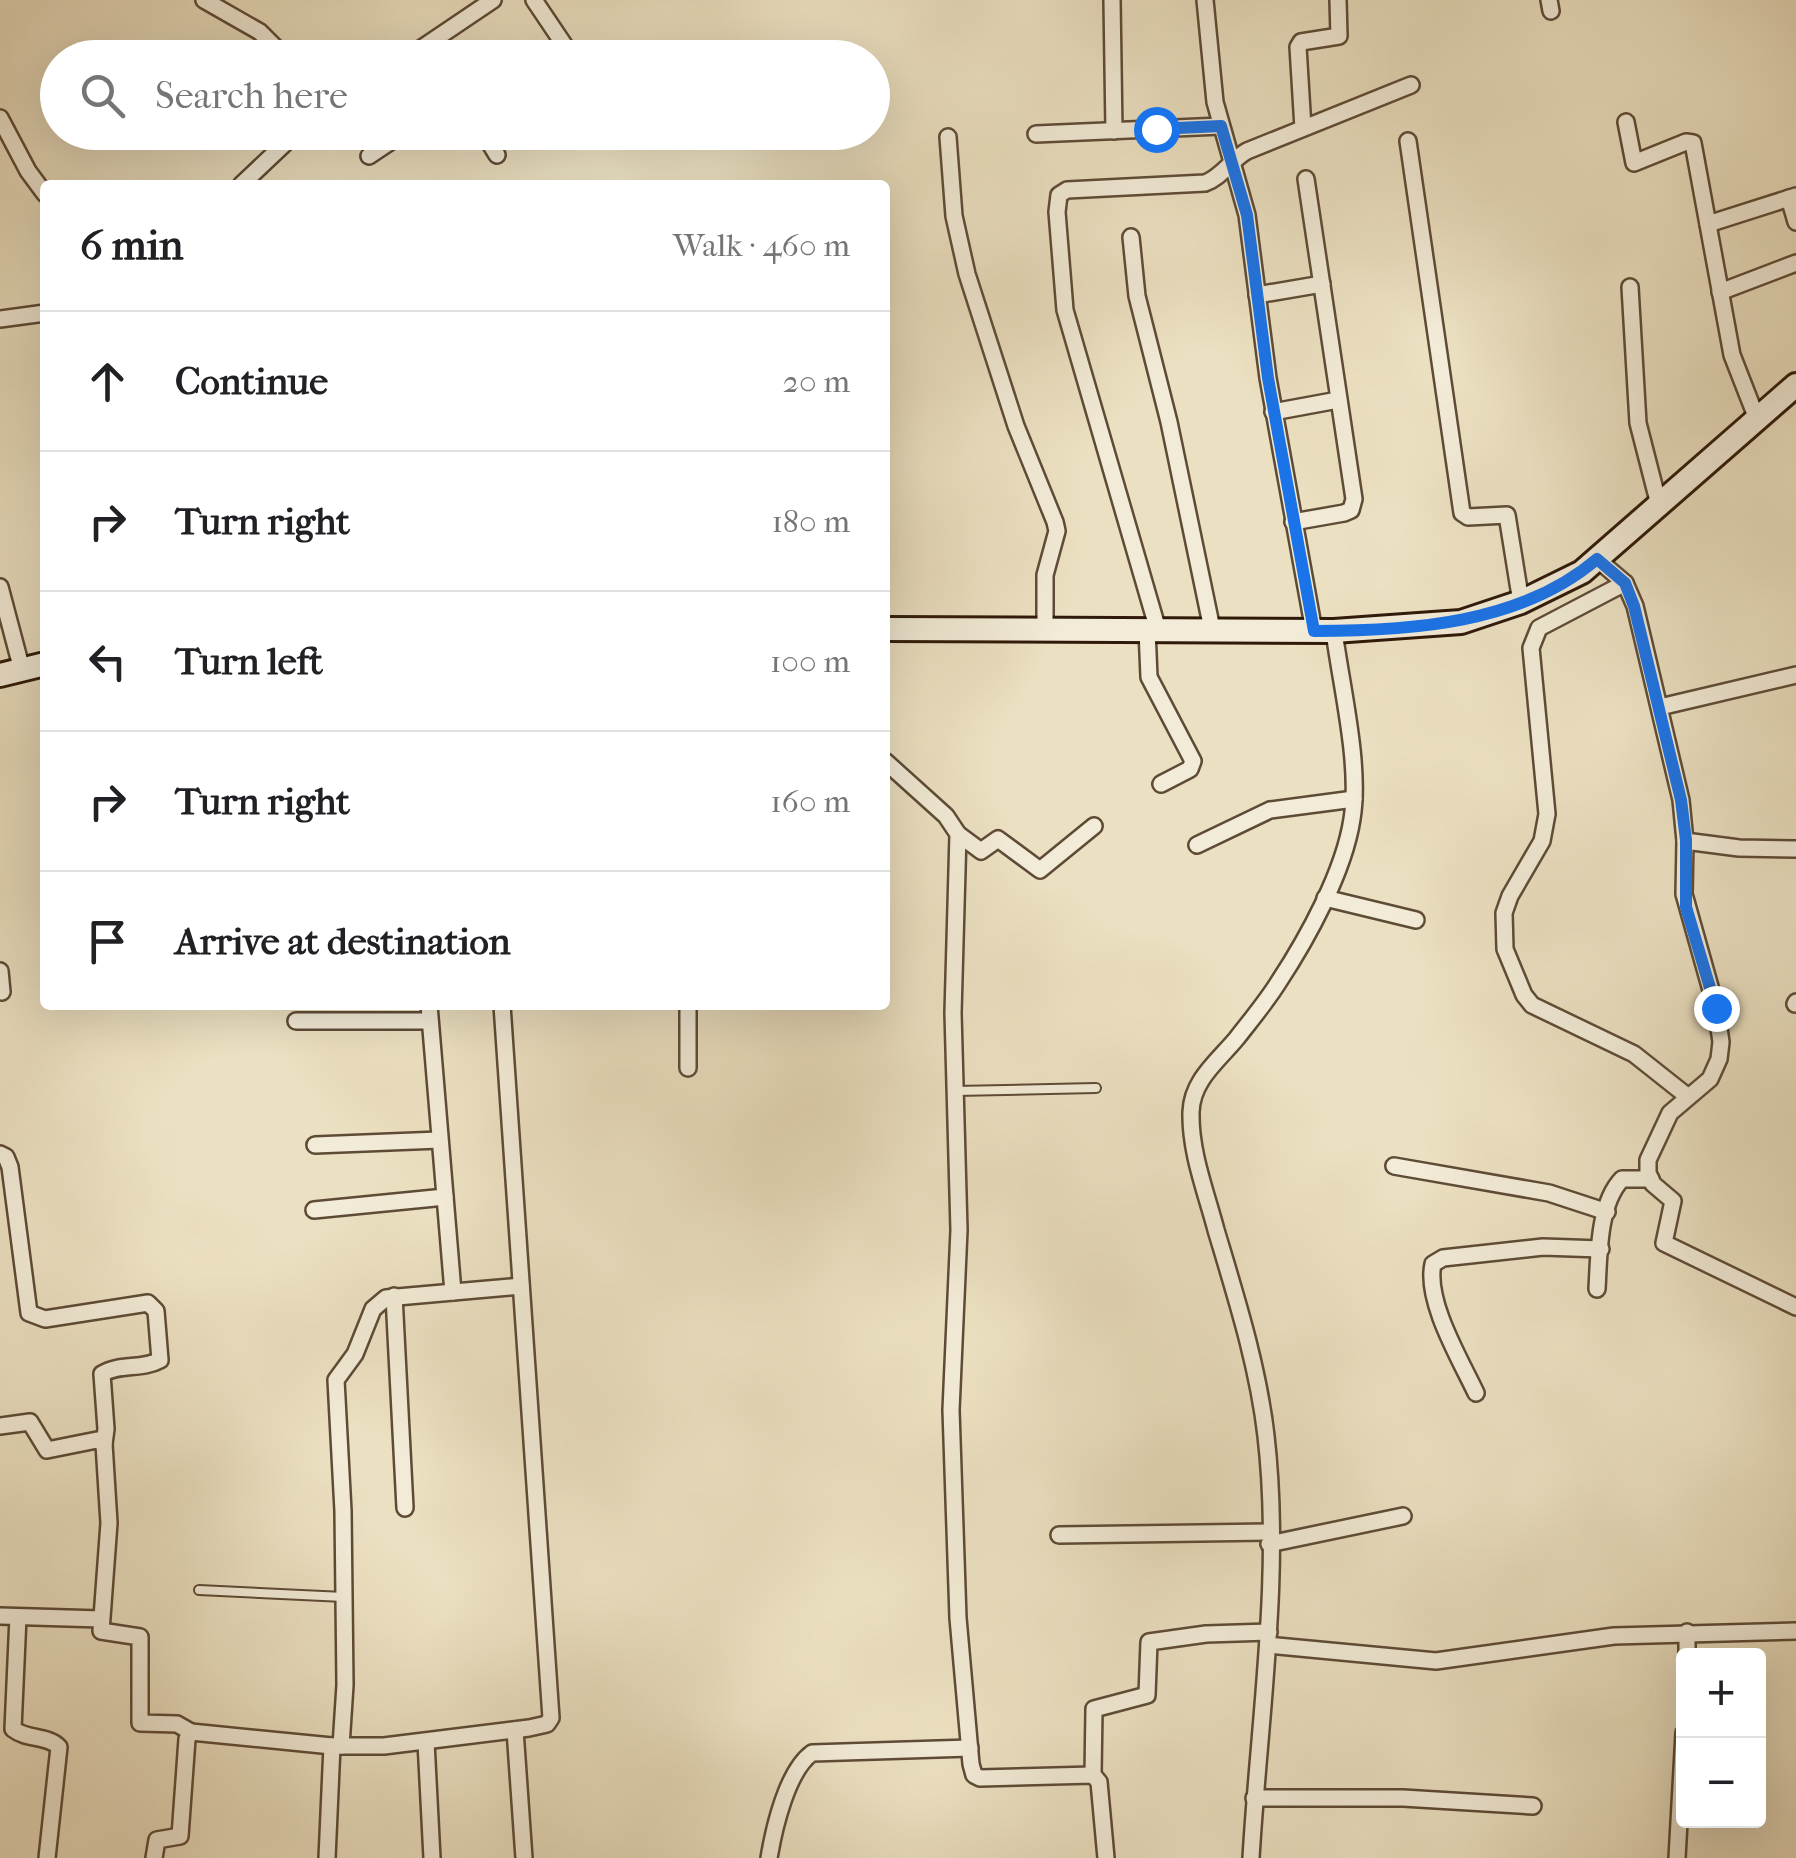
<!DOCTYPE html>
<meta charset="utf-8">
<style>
body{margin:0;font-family:"IM FELL French Canon",serif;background:#f2f2f2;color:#202124}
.controls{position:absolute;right:30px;bottom:30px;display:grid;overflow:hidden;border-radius:10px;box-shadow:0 10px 40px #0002}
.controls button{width:90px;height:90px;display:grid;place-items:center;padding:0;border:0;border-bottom:2px solid #e0e0e0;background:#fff;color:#202124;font:50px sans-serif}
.stop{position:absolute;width:30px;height:30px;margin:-22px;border:8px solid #1a73e8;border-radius:50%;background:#fff}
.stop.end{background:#1a73e8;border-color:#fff;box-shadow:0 2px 10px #0008}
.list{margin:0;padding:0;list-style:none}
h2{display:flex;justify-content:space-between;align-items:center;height:130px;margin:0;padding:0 40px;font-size:42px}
h2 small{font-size:32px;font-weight:400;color:#757577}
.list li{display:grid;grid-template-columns:65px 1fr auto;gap:30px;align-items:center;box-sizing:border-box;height:140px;padding:0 40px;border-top:2px solid #e0e0e0}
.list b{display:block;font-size:38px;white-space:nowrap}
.list em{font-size:32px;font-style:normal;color:#757577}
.icon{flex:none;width:55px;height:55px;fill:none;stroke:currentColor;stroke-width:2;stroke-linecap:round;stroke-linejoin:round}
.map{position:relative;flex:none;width:1796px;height:1858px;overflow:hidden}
.search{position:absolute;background:#fff;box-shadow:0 10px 40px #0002;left:40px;top:40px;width:850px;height:110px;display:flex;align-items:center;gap:25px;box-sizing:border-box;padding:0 35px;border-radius:55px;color:#757577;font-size:38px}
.panel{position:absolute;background:#fff;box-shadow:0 10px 40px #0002;left:40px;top:180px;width:850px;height:830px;border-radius:10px}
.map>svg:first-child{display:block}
</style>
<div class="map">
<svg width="1796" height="1858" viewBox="0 0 1796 1858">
<rect width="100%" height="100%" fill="#ebe0c1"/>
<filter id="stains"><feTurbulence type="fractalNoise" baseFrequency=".002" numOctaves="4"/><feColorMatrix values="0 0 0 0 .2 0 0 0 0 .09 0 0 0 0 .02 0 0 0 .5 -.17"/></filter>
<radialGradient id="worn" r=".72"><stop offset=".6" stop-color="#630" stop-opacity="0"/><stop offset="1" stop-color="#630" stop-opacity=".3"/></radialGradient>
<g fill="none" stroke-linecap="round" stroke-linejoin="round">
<g stroke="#5e4b36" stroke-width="12">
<g id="lane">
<polyline points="955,1091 1096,1088"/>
<polyline points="199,1590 344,1597"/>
</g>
</g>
<g stroke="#5e4b36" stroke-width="20">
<g id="street">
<polyline points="204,0 260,32 286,58"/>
<polyline points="534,0 573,58"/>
<polyline points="1112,0 1114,131"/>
<polyline points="1205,0 1215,102 1247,215 1268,378 1314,631"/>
<polyline points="1549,0 1551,11"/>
<polyline points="407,58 493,0"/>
<polyline points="0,118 28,171 45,194"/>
<polyline points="1626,122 1634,163 1686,142 1693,143 1732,355 1757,419"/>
<polyline points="1303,128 1298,47 1301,42 1339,36 1338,0"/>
<polyline points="483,132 497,155"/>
<polyline points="1036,134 1221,126"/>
<polyline points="948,137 954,216 967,274 1016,426 1055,522 1057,531 1045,575 1045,630"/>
<polyline points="1408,141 1462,513 1468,517 1507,515 1521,602"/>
<polyline points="369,156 405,132"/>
<polyline points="241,185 297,132"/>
<polyline points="1789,198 1796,222"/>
<polyline points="1708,224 1796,196"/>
<polyline points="1131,237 1137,296 1169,422 1212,629"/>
<polyline points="1630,287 1638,423 1659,505"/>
<polyline points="1720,292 1796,263"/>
<polyline points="1257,295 1322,284"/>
<polyline points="0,319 45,313"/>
<polyline points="1273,412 1338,400"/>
<polyline points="1293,522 1344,513 1351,510 1354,499 1306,179"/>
<polyline points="1597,559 1625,583 1635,606 1681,800 1685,841 1684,894 1716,1008 1721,1042 1719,1059 1710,1079 1670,1113 1648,1160 1648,1173 1653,1184 1673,1201 1664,1243 1796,1307"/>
<polyline points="1625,583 1539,628 1531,648 1547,814 1542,841 1510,896 1504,913 1505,949 1524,995 1532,1005 1634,1054 1687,1096"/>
<polyline points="0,587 22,670"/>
<polyline points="1147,630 1149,677 1193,761 1190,769 1161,784"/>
<path d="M1158,630L1065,310L1057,212L1059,195L1067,190L1205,183C1222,177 1231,160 1247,151L1411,85"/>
<polyline points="1660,707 1796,675"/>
<polyline points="885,761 946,816 958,834 953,1013 959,1230 951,1410 958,1618 971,1764 974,1775 980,1778 1093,1775 1099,1782 1106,1858"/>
<polyline points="958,834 981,851 998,839 1040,870 1094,826"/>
<polyline points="1685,841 1739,848 1796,849"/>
<polyline points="1197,845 1270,810 1354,799"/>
<polyline points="1325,898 1416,920"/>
<polyline points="0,971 2,992"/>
<polyline points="1795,1004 1796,1002"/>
<polyline points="429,1005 453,1292"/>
<polyline points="296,1021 430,1021"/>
<polyline points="688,1068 688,1005"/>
<polyline points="315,1145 439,1140"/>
<path d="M0,1154L6,1157L10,1167L29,1313L45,1319L148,1303L156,1311L160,1360C142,1370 119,1363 102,1374L106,1429L104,1444"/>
<polyline points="1394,1166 1549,1193 1607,1212"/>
<polyline points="314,1210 445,1197"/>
<path d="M1597,1289C1599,1256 1598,1204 1622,1179H1651"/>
<polyline points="394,1296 405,1508"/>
<path d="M1476,1393C1460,1359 1425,1301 1433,1264L1443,1258L1543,1247L1601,1249"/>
<polyline points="0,1426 30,1422 47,1450 97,1440 104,1444 109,1523 101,1631 140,1637 140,1723 177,1724 191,1732"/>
<polyline points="1059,1535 1269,1532"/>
<polyline points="1269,1544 1403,1516"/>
<polyline points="0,1616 101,1619"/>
<path d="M18,1617L13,1729C27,1740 47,1735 59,1747L47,1858"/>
<polyline points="1687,1632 1687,1656"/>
<polyline points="1268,1645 1436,1661 1614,1636 1796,1631"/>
<polyline points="515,1730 524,1858"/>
<polyline points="426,1742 432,1858"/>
<polyline points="341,1746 345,1685 343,1511 336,1380 355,1354 373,1309 386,1298 521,1286"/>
<polyline points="1093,1775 1094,1709 1147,1695 1149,1642 1206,1634 1269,1632"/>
<polyline points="1254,1798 1403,1798 1533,1806"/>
<polyline points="154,1858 157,1840 180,1836 187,1739 191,1732 332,1746 384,1746 529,1728 547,1724 551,1718 502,1005"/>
<polyline points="327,1858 332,1746"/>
<path d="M769,1858C774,1828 787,1771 812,1753L970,1748"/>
<path d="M1251,1858C1259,1720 1282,1574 1266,1436C1258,1366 1236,1297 1216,1230C1206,1192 1190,1152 1191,1112C1192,1080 1218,1061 1237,1038C1251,1020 1266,1002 1278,983C1307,939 1344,872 1352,819C1361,765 1341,686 1334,631"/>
<polyline points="1677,1858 1684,1733"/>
</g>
</g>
<g stroke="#2f1908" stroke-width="28">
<g id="secondary">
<polyline points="885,629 1334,631 1461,622 1521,602 1582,572 1796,385"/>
<polyline points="0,675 45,664"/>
</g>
</g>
<use href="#lane" stroke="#f2ebd7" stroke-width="8"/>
<use href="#street" stroke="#f2ebd7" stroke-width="15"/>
<use href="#secondary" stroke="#f2ebd7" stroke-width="22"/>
</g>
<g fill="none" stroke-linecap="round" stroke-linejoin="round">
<path stroke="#1a73e8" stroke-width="12" d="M1156,129L1221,126L1247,215L1268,378L1314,631C1410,631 1521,624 1597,559L1625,583L1634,606L1681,800L1686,840V907L1716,1008"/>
</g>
<rect width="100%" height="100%" filter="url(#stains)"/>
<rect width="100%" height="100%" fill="url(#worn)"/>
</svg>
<div class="controls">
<button>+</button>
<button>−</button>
</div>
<div class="stop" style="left:1156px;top:129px"></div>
<div class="stop end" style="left:1716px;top:1008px"></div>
<div class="search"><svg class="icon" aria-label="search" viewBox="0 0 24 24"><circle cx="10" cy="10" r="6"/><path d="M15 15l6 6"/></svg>Search here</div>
<section class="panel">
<h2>6 min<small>Walk · 460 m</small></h2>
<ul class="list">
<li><svg class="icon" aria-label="ahead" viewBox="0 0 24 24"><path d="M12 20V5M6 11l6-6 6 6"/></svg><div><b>Continue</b></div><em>20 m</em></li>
<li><svg class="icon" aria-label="right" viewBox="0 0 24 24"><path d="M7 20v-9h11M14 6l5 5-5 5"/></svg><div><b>Turn right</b></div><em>180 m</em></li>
<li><svg class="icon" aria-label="left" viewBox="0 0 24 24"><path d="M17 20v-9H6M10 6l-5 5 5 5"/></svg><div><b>Turn left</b></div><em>100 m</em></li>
<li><svg class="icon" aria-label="right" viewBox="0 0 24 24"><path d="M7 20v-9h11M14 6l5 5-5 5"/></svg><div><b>Turn right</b></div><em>160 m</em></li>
<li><svg class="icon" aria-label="arrive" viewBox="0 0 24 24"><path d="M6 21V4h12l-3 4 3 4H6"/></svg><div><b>Arrive at destination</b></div></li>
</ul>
</section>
</div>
